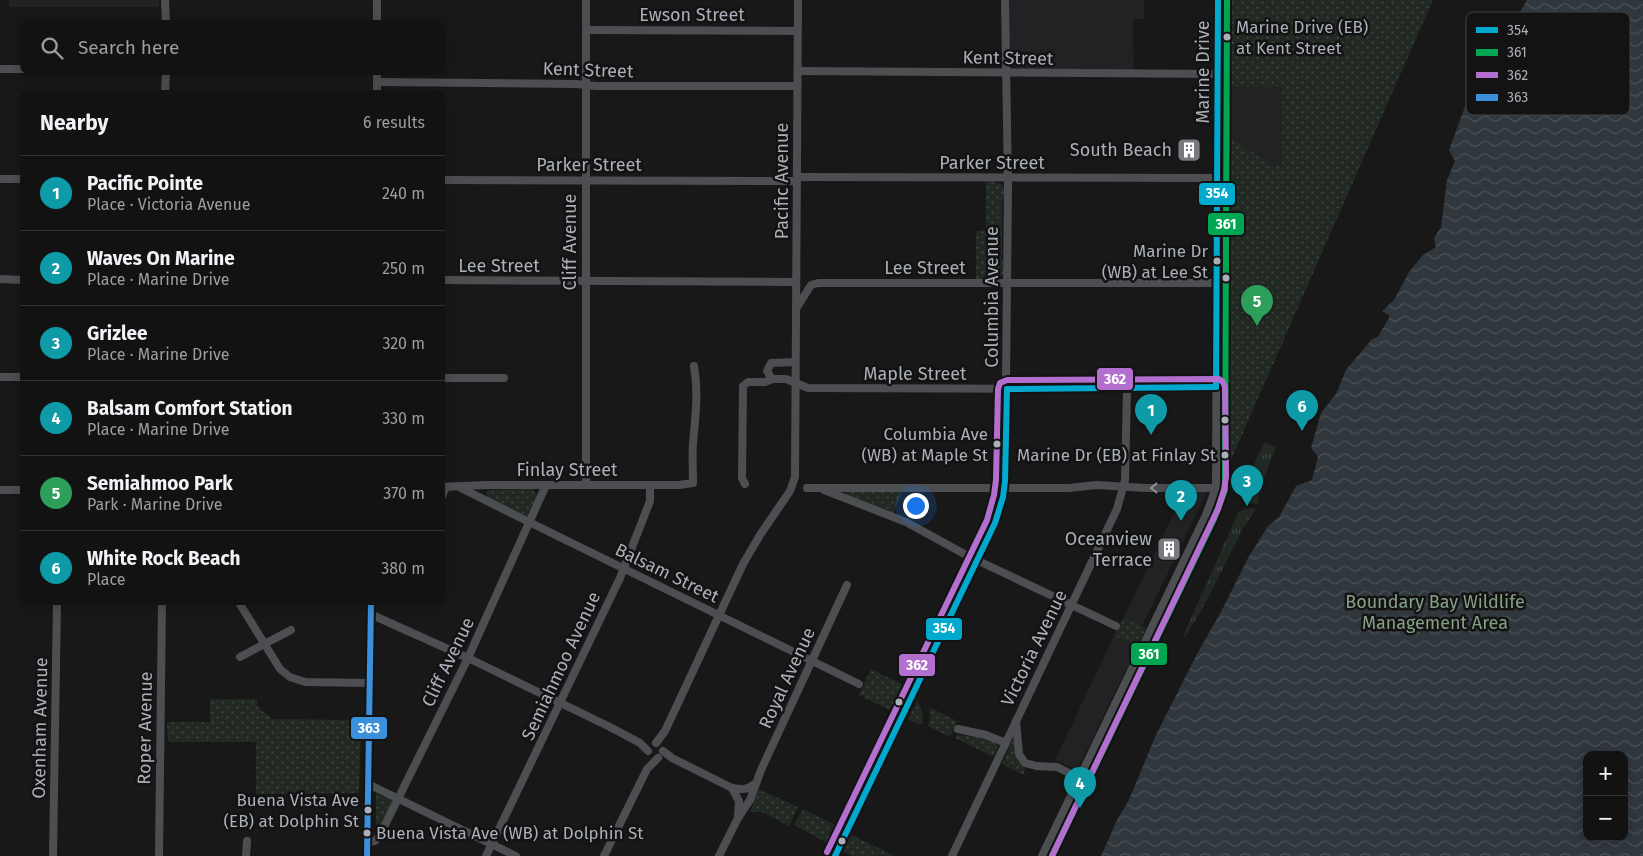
<!DOCTYPE html>
<meta charset="utf-8">
<style>
body{margin:0;font-family:"Fira Sans",sans-serif;background:#1f2021;color:#f1f3f6}
.controls{position:absolute;right:15px;bottom:15px;display:grid;overflow:hidden;border-radius:10px;box-shadow:0 2px 12px #0003}
.controls button{width:45px;height:45px;display:grid;place-items:center;padding:0;border:0;border-bottom:1px solid #313233;background:#121213;color:#f1f3f6;font:25px sans-serif}
.you{position:absolute;left:915px;top:505px;width:18px;height:18px;margin:-12px;border:4px solid #fff;border-radius:50%;background:#1a73e8;box-shadow:0 0 0 8px #1a73e833}
.badge{display:grid;place-items:center;width:32px;height:32px;border-radius:50%;background:#0f766e;color:#fff;font-size:16px;font-weight:700}
.pin{position:absolute;translate:-50% -41px;filter:drop-shadow(0 1px 2px #0008)}
.pin::after{content:'';position:absolute;top:26px;width:18px;height:15px;background:inherit;clip-path:polygon(0 0,100% 0,50% 100%)}
.list{margin:0;padding:0;list-style:none}
h2{display:flex;justify-content:space-between;align-items:center;height:65px;margin:0;padding:0 20px;font-size:21px}
h2 small{font-size:16px;font-weight:400;color:#9c9ea0}
.list li{display:grid;grid-template-columns:32px 1fr auto;gap:15px;align-items:center;box-sizing:border-box;height:75px;padding:0 20px;border-top:1px solid #313233}
.list b{display:block;font-size:19px;white-space:nowrap}
.list p{margin:0;font-size:16px;white-space:nowrap;color:#9c9ea0}
.list em{font-size:16px;font-style:normal;color:#9c9ea0}
.icon{flex:none;width:28px;height:28px;fill:none;stroke:currentColor;stroke-width:2;stroke-linecap:round;stroke-linejoin:round}
.map{position:relative;flex:none;width:1643px;height:856px;overflow:hidden}
.search{position:absolute;background:#121213;box-shadow:0 2px 12px #0003;left:20px;top:20px;width:425px;height:55px;display:flex;align-items:center;gap:12px;box-sizing:border-box;padding:0 18px;border-radius:10px;color:#9c9ea0;font-size:19px}
.panel{position:absolute;background:#121213;box-shadow:0 2px 12px #0003;left:20px;top:90px;width:425px;height:515px;border-radius:10px}
.map>svg:first-child{display:block}
</style>
<div class="map">
<svg width="1643" height="856" viewBox="0 0 1643 856">
<defs>
<pattern id="grass-tufts" width="24" height="20" patternUnits="userSpaceOnUse" patternTransform="scale(1.25)"><rect width="24" height="20" fill="#222923"/><path d="M3 7l-1-3M5 7V3M7 7l1-3M15 17l-1-3M17 17v-4M19 17l1-3" fill="none" stroke="#3f4641"/></pattern>
<pattern id="park-dots" width="8" height="8" patternUnits="userSpaceOnUse" patternTransform="scale(1.25)"><rect width="8" height="8" fill="#222923"/><path d="M2 2h.1M6 6h.1" fill="none" stroke="#3f4641" stroke-width="1.8" stroke-linecap="round"/></pattern>
<pattern id="water-waves" width="16" height="10" patternUnits="userSpaceOnUse" patternTransform="scale(1.25)"><rect width="16" height="10" fill="#30373d"/><path d="M0 5q4-4 8 0t8 0" fill="none" stroke="#4b5157"/></pattern>
</defs>
<rect width="100%" height="100%" fill="#181819"/>
<g fill="#222224">
<rect x="9" y="0" width="150" height="7"/>
<polygon points="1009,0 1144,0 1144,19 1133,19 1134,71 1062,70 1020,69 1013,66 1009,59"/>
<polygon points="1226,87 1282,87 1282,165 1274,166 1227,135"/>
<polygon points="1185,490 1207,492 1142,626 1124,617"/>
<polygon points="1114,636 1137,647 1077,770 1055,760"/>
</g>
<g fill="url(#grass-tufts)">
<polygon points="1264,442 1276,447 1262,484 1257,505 1242,499 1243,495 1241,494"/>
<polygon points="1251,508 1256,509 1244,527 1208,598 1185,638 1184,634 1238,513 1244,509"/>
</g>
<g fill="url(#park-dots)">
<polygon points="1226,0 1433,0 1220,485 1227,135 1274,166 1282,165 1282,87 1226,87"/>
<path d="M986,182C1003,182 1008,185 1002,202V260C1009,284 993,279 976,279V231L986,230Z"/>
<polygon points="531,489 534,490 537,495 527,516 488,498 486,492 488,490"/>
<polygon points="849,491 902,491 893,514 844,494"/>
<polygon points="1124,617 1146,628 1137,647 1114,636"/>
<polygon points="871,669 910,688 894,712 859,695"/>
<polygon points="210,699 257,699 257,706 272,719 361,720 359,793 256,794 256,742 168,742 167,722 210,722"/>
<path d="M917,701C923,709 923,716 922,725L908,720Z"/>
<polygon points="929,707 957,721 950,737 928,726 930,717"/>
<polygon points="958,735 984,738 993,741 998,745 994,757 955,738"/>
<polygon points="1014,737 1015,755 1025,768 1024,775 1002,764"/>
<polygon points="759,789 798,807 789,826 762,812 750,812"/>
<polygon points="376,793 393,801 376,835"/>
<polygon points="803,809 839,827 831,845 794,825"/>
<polygon points="850,834 893,855 892,856 852,856 842,851"/>
</g>
<path fill="url(#water-waves)" fill-rule="evenodd" d="M1527,0H1643V856H1101L1118,818L1128,802L1155,737L1197,654L1221,612L1248,558L1268,526L1279,517L1296,486L1312,480L1318,457L1311,448L1321,413L1336,394L1346,370L1372,339L1378,337L1390,316L1382,311L1394,300L1409,272L1423,255L1436,247L1434,238L1441,227L1447,180L1455,161L1449,150L1466,104ZM1587,755H1624V837H1587Z"/>
<g fill="none" stroke-linecap="round" stroke-linejoin="round">
<g stroke="#4d4e51" stroke-width="8">
<polyline points="165,0 166,24"/>
<polyline points="586,0 586,485"/>
<polyline points="377,24 377,0"/>
<polyline points="586,30 797,31"/>
<polyline points="0,69 24,69"/>
<polyline points="377,71 377,94"/>
<polyline points="798,71 1218,74"/>
<polyline points="377,82 576,84 596,86 797,86"/>
<polyline points="165,94 166,71"/>
<polyline points="797,177 1217,178"/>
<polyline points="0,179 24,179"/>
<polyline points="441,180 797,181"/>
<polyline points="0,279 24,280"/>
<polyline points="441,280 796,282"/>
<polyline points="796,309 811,285 818,283 1217,283"/>
<polyline points="0,377 24,377"/>
<polyline points="441,378 504,378"/>
<polyline points="772,379 767,371 771,363 795,362"/>
<polyline points="745,484 742,478 743,386 748,382 765,382 772,379 786,379 808,388 1127,389 1216,387"/>
<path d="M441,487L486,485H679L693,483C693,470 692,457 693,444C695,418 699,393 694,366"/>
<polyline points="461,488 529,522 859,684"/>
<polyline points="807,488 1069,488 1096,485 1146,488 1216,488"/>
<polyline points="0,490 24,490"/>
<polyline points="824,490 906,522 968,556 1116,626"/>
<polyline points="441,498 446,487"/>
<polyline points="238,601 280,669 290,677 305,682 370,683"/>
<polyline points="370,614 468,658 610,727 640,743 648,751"/>
<polyline points="240,657 291,630"/>
<polyline points="1016,721 1019,754 1025,763 1036,766 1057,767 1079,778"/>
<polyline points="958,729 986,735 1006,743"/>
<polyline points="656,743 665,731 743,564 760,535 790,491 795,477 798,0"/>
<polyline points="663,751 672,758 732,788 739,801 738,816"/>
<polyline points="368,784 516,856"/>
<path d="M732,788C742,790 748,790 756,783"/>
<polyline points="368,843 375,841 380,835 468,658 546,485"/>
<polyline points="53,856 57,601"/>
<polyline points="159,856 162,601"/>
<polyline points="246,856 247,841"/>
<polyline points="367,856 371,601"/>
<polyline points="486,856 620,578 650,501 650,485"/>
<polyline points="604,856 647,769 658,758"/>
<polyline points="719,856 738,818 750,800 761,770 847,585"/>
<polyline points="835,856 995,523 1003,497 1005,481 1008,185 1005,0"/>
<polyline points="952,856 1117,509 1125,480 1127,389"/>
<polyline points="1042,856 1206,515 1216,488 1218,0"/>
</g>
<g stroke="#131314" stroke-width="10">
<g id="bus-1">
<polyline points="1216,387 1218,0"/>
<polyline points="1007,389 1216,387"/>
<polyline points="835,856 995,523 1003,497 1005,481 1007,389"/>
</g>
</g>
<g stroke="#131314" stroke-width="10">
<polyline id="bus-2" points="1052,856 1214,519 1225,490 1227,0"/>
</g>
<g stroke="#131314" stroke-width="10">
<polyline id="bus-3" points="827,852 987,520 994,495 996,480 998,389 1000,383 1007,380 1219,379 1223,382 1225,387 1226,477 1224,490 1218,509 1052,856"/>
</g>
<g stroke="#131314" stroke-width="10">
<polyline id="bus-4" points="367,856 371,601"/>
</g>
<use href="#bus-1" stroke="#00a9ce" stroke-width="6"/>
<use href="#bus-2" stroke="#00a651" stroke-width="6"/>
<use href="#bus-3" stroke="#b36fd0" stroke-width="6"/>
<use href="#bus-4" stroke="#3a90db" stroke-width="6"/>
</g>
<defs><path id="oneway-chevron" d="M-2-3.5L2.5 0L-2 3.5" fill="none" stroke-width="1.6" stroke-linecap="round" stroke-linejoin="round" transform="scale(1.25)"/></defs>
<use stroke="#8f9299" href="#oneway-chevron" transform="translate(1154 488) rotate(-180)"/>
<defs>
<g id="building-square" transform="scale(1.25)"><rect x="-9" y="-9" width="18" height="18" rx="4" fill="#787a80" stroke="#131314"/><path d="M-4-6H4V6H1V3H-1V6H-4ZM-2.5-4.3h1.7v1.8h-1.7ZM.8-4.3h1.7v1.8H.8ZM-2.5-1h1.7V.8h-1.7ZM.8-1h1.7V.8H.8Z" fill="#fff"/></g>
</defs>
<g fill-rule="evenodd">
<use href="#building-square" x="1189" y="150"/>
<use href="#building-square" x="1169" y="549"/>
</g>
<g fill="#abafb8" stroke="#131314" stroke-width="2">
<circle cx="1227" cy="37" r="4.5"/>
<circle cx="1217" cy="261" r="4.5"/>
<circle cx="1226" cy="278" r="4.5"/>
<circle cx="1225" cy="420" r="4.5"/>
<circle cx="997" cy="444" r="4.5"/>
<circle cx="1225" cy="455" r="4.5"/>
<circle cx="899" cy="702" r="4.5"/>
<circle cx="368" cy="810" r="4.5"/>
<circle cx="367" cy="833" r="4.5"/>
<circle cx="842" cy="841" r="4.5"/>
</g>
<g text-anchor="middle" dominant-baseline="central" stroke-width="5" stroke-linejoin="round" paint-order="stroke">
<g font-size="17" fill="#abafb8" stroke="#131314" text-anchor="end">
<text x="1236" y="27" text-anchor="start">Marine Drive (EB)<tspan x="1236" dy="21">at Kent Street</tspan></text>
<text x="1208" y="251">Marine Dr<tspan x="1208" dy="21">(WB) at Lee St</tspan></text>
<text x="988" y="434">Columbia Ave<tspan x="988" dy="21">(WB) at Maple St</tspan></text>
<text x="1216" y="455">Marine Dr (EB) at Finlay St</text>
<text x="359" y="800">Buena Vista Ave<tspan x="359" dy="21">(EB) at Dolphin St</tspan></text>
<text x="376" y="833" text-anchor="start">Buena Vista Ave (WB) at Dolphin St</text>
</g>
<g font-size="18" fill="#abafb8" stroke="#131314">
<text x="692" y="15">Ewson Street</text>
<text transform="translate(1008 58) rotate(1)">Kent Street</text>
<text transform="translate(588 70) rotate(2)">Kent Street</text>
<text transform="translate(1203 72) rotate(-90)">Marine Drive</text>
<text x="992" y="163">Parker Street</text>
<text x="589" y="165">Parker Street</text>
<text transform="translate(782 181) rotate(-90)">Pacific Avenue</text>
<text transform="translate(570 242) rotate(-90)">Cliff Avenue</text>
<text x="499" y="266">Lee Street</text>
<text x="925" y="268">Lee Street</text>
<text transform="translate(992 297) rotate(-90)">Columbia Avenue</text>
<text x="915" y="374">Maple Street</text>
<text x="567" y="470">Finlay Street</text>
<text transform="translate(667 573) rotate(26)">Balsam Street</text>
<text transform="translate(1034 648) rotate(-64)">Victoria Avenue</text>
<text transform="translate(448 662) rotate(-64)">Cliff Avenue</text>
<text transform="translate(561 666) rotate(-65)">Semiahmoo Avenue</text>
<text transform="translate(787 678) rotate(-65)">Royal Avenue</text>
<text transform="translate(40 728) rotate(-89)">Oxenham Avenue</text>
<text transform="translate(145 728) rotate(-89)">Roper Avenue</text>
</g>
<g font-size="18" fill="#abafb8" stroke="#131314" text-anchor="end">
<text x="1172" y="150">South Beach</text>
<text x="1152" y="539">Oceanview<tspan x="1152" dy="21">Terrace</tspan></text>
</g>
<g font-size="18" fill="#84a185" stroke="#131314">
<text x="1435" y="602">Boundary Bay Wildlife<tspan x="1435" dy="21">Management Area</tspan></text>
</g>
</g>
<rect x="1466" y="12" width="164" height="103" rx="8" fill="#131314" stroke="#414245" stroke-width="1"/>
<rect x="1476" y="27" width="22" height="6" fill="#00a9ce"/>
<rect x="1476" y="49" width="22" height="7" fill="#00a651"/>
<rect x="1476" y="72" width="22" height="6" fill="#b36fd0"/>
<rect x="1476" y="94" width="22" height="7" fill="#3a90db"/>
<g font-size="14" fill="#abafb8">
<text x="1507" y="35">354</text>
<text x="1507" y="57">361</text>
<text x="1507" y="80">362</text>
<text x="1507" y="102">363</text>
</g>
<g stroke="#131314" stroke-width="2">
<rect x="1198" y="182" width="38" height="24" rx="5" fill="#00a9ce"/>
<rect x="1207" y="212" width="38" height="24" rx="5" fill="#00a651"/>
<rect x="1096" y="367" width="38" height="24" rx="5" fill="#b36fd0"/>
<rect x="925" y="617" width="38" height="24" rx="5" fill="#00a9ce"/>
<rect x="1130" y="642" width="38" height="24" rx="5" fill="#00a651"/>
<rect x="898" y="653" width="38" height="24" rx="5" fill="#b36fd0"/>
<rect x="350" y="716" width="38" height="24" rx="5" fill="#3a90db"/>
</g>
<g font-size="14" text-anchor="middle" font-weight="bold" fill="#fff">
<text x="1217" y="198">354</text>
<text x="1226" y="229">361</text>
<text x="1115" y="384">362</text>
<text x="944" y="633">354</text>
<text x="1149" y="659">361</text>
<text x="917" y="670">362</text>
<text x="369" y="733">363</text>
</g>
</svg>
<div class="controls">
<button>+</button>
<button>−</button>
</div>
<div class="you"></div>
<div class="pin badge" style="left:1151px;top:435px;background:#0f9aa8">1</div>
<div class="pin badge" style="left:1181px;top:521px;background:#0f9aa8">2</div>
<div class="pin badge" style="left:1247px;top:506px;background:#0f9aa8">3</div>
<div class="pin badge" style="left:1080px;top:808px;background:#0f9aa8">4</div>
<div class="pin badge" style="left:1257px;top:326px;background:#2e9e5b">5</div>
<div class="pin badge" style="left:1302px;top:431px;background:#0f9aa8">6</div>
<div class="search"><svg class="icon" aria-label="search" viewBox="0 0 24 24"><circle cx="10" cy="10" r="6"/><path d="M15 15l6 6"/></svg>Search here</div>
<section class="panel">
<h2>Nearby<small>6 results</small></h2>
<ul class="list">
<li><span class="badge" style="background:#0f9aa8">1</span><div><b>Pacific Pointe</b><p>Place · Victoria Avenue</p></div><em>240 m</em></li>
<li><span class="badge" style="background:#0f9aa8">2</span><div><b>Waves On Marine</b><p>Place · Marine Drive</p></div><em>250 m</em></li>
<li><span class="badge" style="background:#0f9aa8">3</span><div><b>Grizlee</b><p>Place · Marine Drive</p></div><em>320 m</em></li>
<li><span class="badge" style="background:#0f9aa8">4</span><div><b>Balsam Comfort Station</b><p>Place · Marine Drive</p></div><em>330 m</em></li>
<li><span class="badge" style="background:#2e9e5b">5</span><div><b>Semiahmoo Park</b><p>Park · Marine Drive</p></div><em>370 m</em></li>
<li><span class="badge" style="background:#0f9aa8">6</span><div><b>White Rock Beach</b><p>Place</p></div><em>380 m</em></li>
</ul>
</section>
</div>
